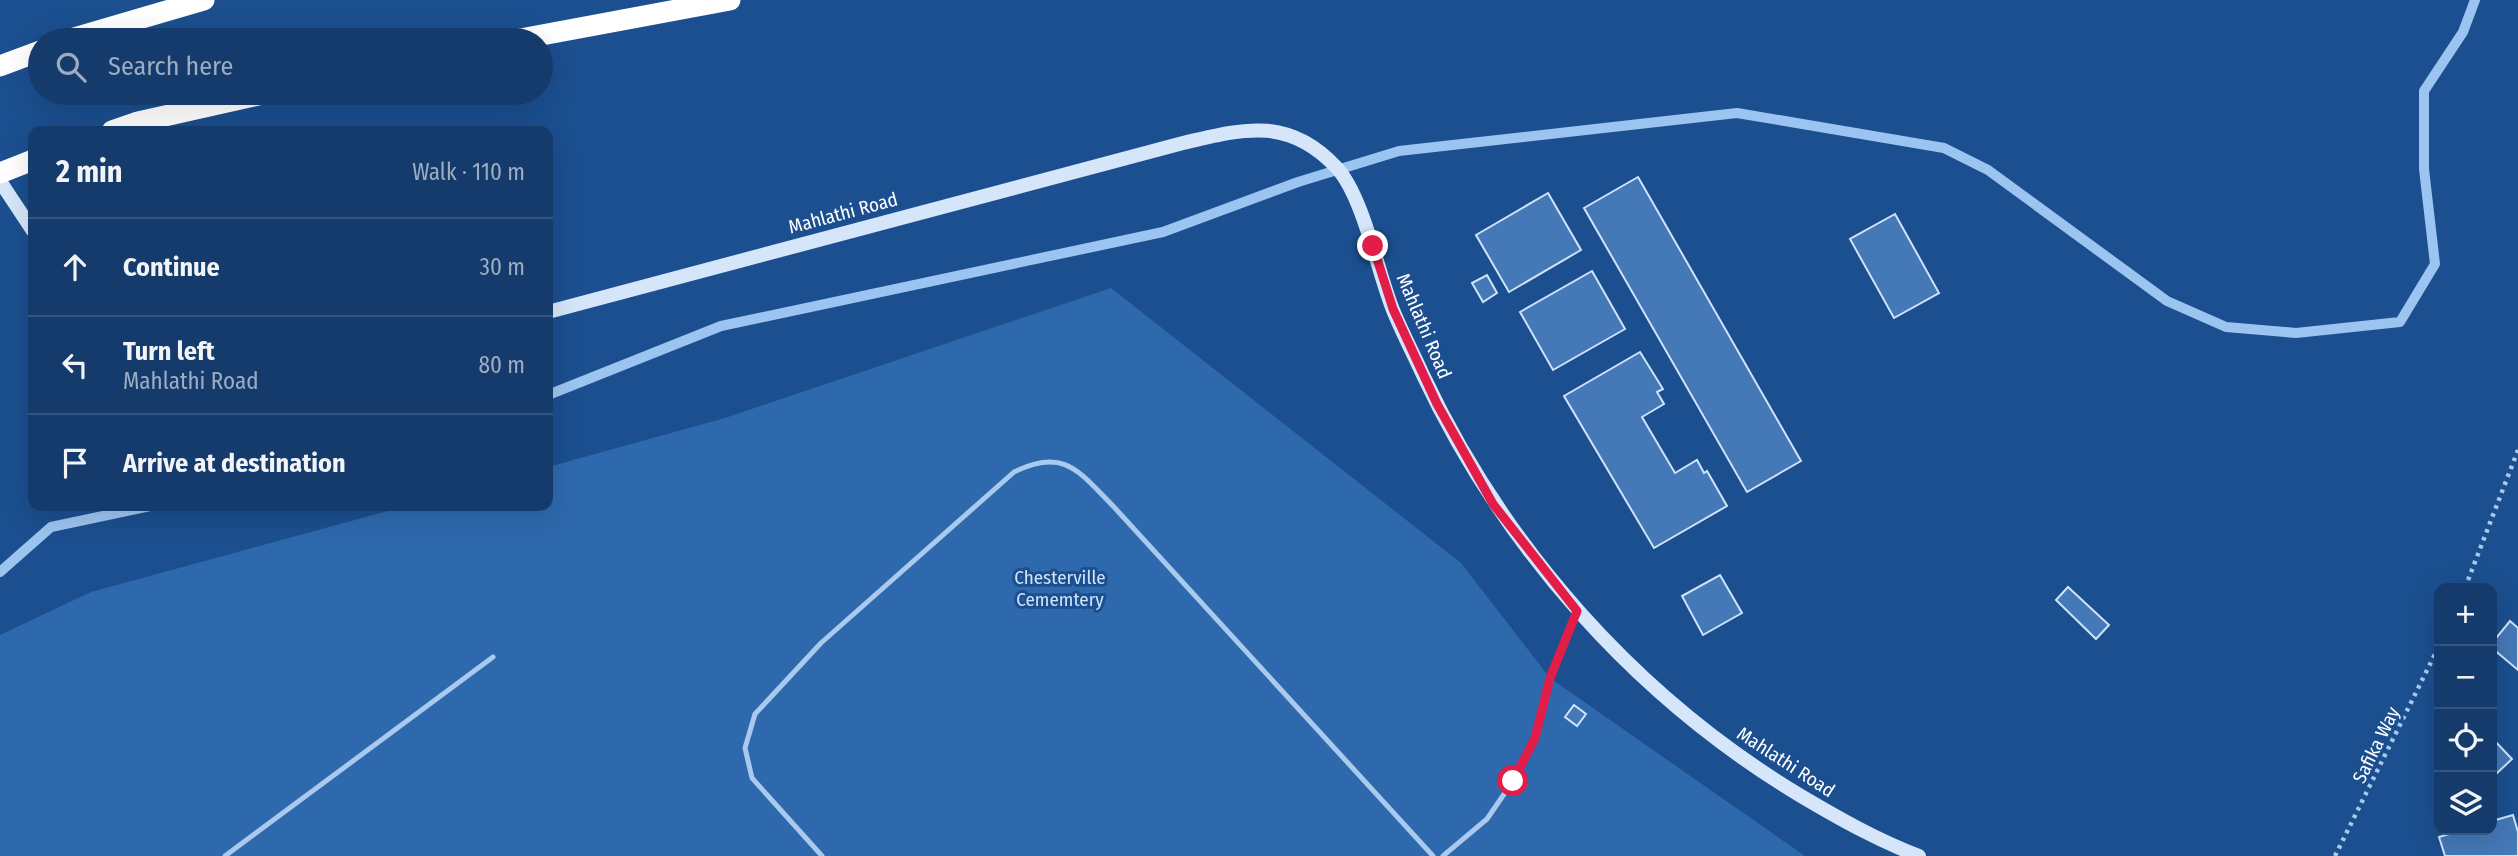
<!DOCTYPE html>
<meta charset="utf-8">
<style>
body{margin:0;font-family:"Fira Sans Condensed",sans-serif;background:#214673;color:#f1f3f6}
.controls{position:absolute;right:21px;bottom:21px;display:grid;overflow:hidden;border-radius:14px;box-shadow:0 7px 28px #0002}
.controls button{width:63px;height:63px;display:grid;place-items:center;padding:0;border:0;border-bottom:2px solid #33557e;background:#143b6b;color:#f1f3f6;font:35px sans-serif}
.stop{position:absolute;width:21px;height:21px;margin:-16px;border:5px solid #e11d48;border-radius:50%;background:#fff}
.stop.end{background:#e11d48;border-color:#fff;box-shadow:0 2px 7px #0008}
.list{margin:0;padding:0;list-style:none}
h2{display:flex;justify-content:space-between;align-items:center;height:91px;margin:0;padding:0 28px;font-size:30px}
h2 small{font-size:23px;font-weight:400;color:#9dadc1}
.list li{display:grid;grid-template-columns:46px 1fr auto;gap:21px;align-items:center;box-sizing:border-box;height:98px;padding:0 28px;border-top:2px solid #33557e}
.list b{display:block;font-size:26px;white-space:nowrap}
.list p{margin:0;font-size:23px;white-space:nowrap;color:#9dadc1}
.list em{font-size:23px;font-style:normal;color:#9dadc1}
.icon{flex:none;width:38px;height:38px;fill:none;stroke:currentColor;stroke-width:2;stroke-linecap:round;stroke-linejoin:round}
.map{position:relative;flex:none;width:2518px;height:856px;overflow:hidden}
.search{position:absolute;background:#143b6b;box-shadow:0 7px 28px #0002;left:28px;top:28px;width:525px;height:77px;display:flex;align-items:center;gap:18px;box-sizing:border-box;padding:0 24px;border-radius:38px;color:#9dadc1;font-size:26px}
.panel{position:absolute;background:#143b6b;box-shadow:0 7px 28px #0002;left:28px;top:126px;width:525px;height:385px;border-radius:14px}
.map>svg:first-child{display:block}
</style>
<div class="map">
<svg width="2518" height="856" viewBox="0 0 2518 856">
<rect width="100%" height="100%" fill="#1b4f8f"/>
<polygon fill="#2e69ad" points="1111,288 1461,563 1550,678 1805,856 0,856 0,635 91,592 406,506 548,506 548,467 725,418"/>
<g fill="none" stroke-linecap="round" stroke-linejoin="round">
<g stroke="#9cc4f0" stroke-width="10">
<polyline points="548,395 721,326 1163,232 1298,182 1399,151 1737,113 1944,148 1988,170 2167,301 2226,327 2296,333 2400,322 2435,264 2424,169 2424,91 2463,32 2475,0"/>
<polyline points="0,572 51,527 150,506"/>
</g>
</g>
<g fill="#4478b7" stroke="#cfe3fa" stroke-width="2">
<polygon points="1638,177 1801,461 1747,492 1584,208"/>
<polygon points="1548,193 1581,250 1509,292 1476,235"/>
<polygon points="1895,214 1939,293 1894,318 1850,239"/>
<polygon points="1592,271 1625,329 1553,370 1520,312"/>
<polygon points="1487,275 1497,293 1483,302 1472,283"/>
<polygon points="1640,352 1663,389 1657,392 1664,404 1642,417 1675,473 1697,460 1704,473 1707,471 1727,506 1654,548 1564,396"/>
<polygon points="1720,575 1742,613 1703,635 1682,596"/>
<polygon points="2068,587 2109,625 2096,639 2056,600"/>
<polygon points="2510,621 2518,628 2518,670 2492,648 2492,643"/>
<polygon points="1574,705 1586,714 1577,726 1565,717"/>
<polygon points="2492,738 2512,759 2495,775 2492,771"/>
<polygon points="2513,815 2518,832 2518,856 2445,856 2439,837 2463,830 2492,830 2492,821"/>
</g>
<g fill="none" stroke-linecap="round" stroke-linejoin="round">
<g stroke="#a9c9ee" stroke-width="4.5" stroke-dasharray="3.5 5" stroke-linecap="butt">
<polyline points="2465,588 2518,450"/>
<polyline points="2335,856 2439,646"/>
</g>
<g stroke="#a9c9ee" stroke-width="5">
<polyline points="225,856 493,657"/>
<path d="M822,856L752,778L745,748L755,714L821,643L1014,472C1065,447 1079,472 1114,507L1433,856"/>
<polyline points="1443,856 1487,819 1513,781 1535,738 1550,678 1577,613"/>
</g>
<g stroke="#d6e6fa" stroke-width="14">
<polyline points="0,181 33,231"/>
<path d="M548,312L1183,143C1243,129 1288,116 1336,167C1363,195 1378,273 1393,310C1402,332 1413,353 1423,375C1505,549 1636,697 1801,796C1840,819 1877,840 1919,856"/>
</g>
<g stroke="#fff" stroke-width="21">
<polyline points="67,40 204,0"/>
<polyline points="515,40 730,0"/>
<polyline points="0,66 40,51"/>
<polyline points="112,131 138,122 267,93"/>
<polyline points="0,173 33,160"/>
</g>
</g>
<g fill="none" stroke-linecap="round" stroke-linejoin="round">
<polyline stroke="#e11d48" stroke-width="9" points="1373,246 1393,309 1437,404 1493,504 1577,611 1550,678 1535,738 1513,781"/>
</g>
<g text-anchor="middle" dominant-baseline="central" stroke-width="6" stroke-linejoin="round" paint-order="stroke">
<g font-size="19" fill="#fff" stroke="#1b4f8f">
<text transform="translate(843 213) rotate(-15)">Mahlathi Road</text>
<text transform="translate(1424 326) rotate(67)">Mahlathi Road</text>
<text transform="translate(2376 745) rotate(-64)">Safika Way</text>
<text transform="translate(1786 762) rotate(33)">Mahlathi Road</text>
</g>
<g font-size="19" fill="#cfe3fa" stroke="#1b4f8f">
<text x="1060" y="577">Chesterville<tspan x="1060" dy="22">Cememtery</tspan></text>
</g>
</g>
</svg>
<div class="controls">
<button>+</button>
<button>−</button>
<button><svg class="icon" aria-label="locate" viewBox="0 0 24 24"><circle cx="12" cy="12" r="6"/><path d="M12 2v4M12 18v4M2 12h4M18 12h4"/></svg></button>
<button><svg class="icon" aria-label="layers" viewBox="0 0 24 24"><path d="M12 4l9 5-9 5-9-5zM3 14l9 5 9-5"/></svg></button>
</div>
<div class="stop" style="left:1513px;top:781px"></div>
<div class="stop end" style="left:1373px;top:246px"></div>
<div class="search"><svg class="icon" aria-label="search" viewBox="0 0 24 24"><circle cx="10" cy="10" r="6"/><path d="M15 15l6 6"/></svg>Search here</div>
<section class="panel">
<h2>2 min<small>Walk · 110 m</small></h2>
<ul class="list">
<li><svg class="icon" aria-label="ahead" viewBox="0 0 24 24"><path d="M12 20V5M6 11l6-6 6 6"/></svg><div><b>Continue</b></div><em>30 m</em></li>
<li><svg class="icon" aria-label="left" viewBox="0 0 24 24"><path d="M17 20v-9H6M10 6l-5 5 5 5"/></svg><div><b>Turn left</b><p>Mahlathi Road</p></div><em>80 m</em></li>
<li><svg class="icon" aria-label="arrive" viewBox="0 0 24 24"><path d="M6 21V4h12l-3 4 3 4H6"/></svg><div><b>Arrive at destination</b></div></li>
</ul>
</section>
</div>
